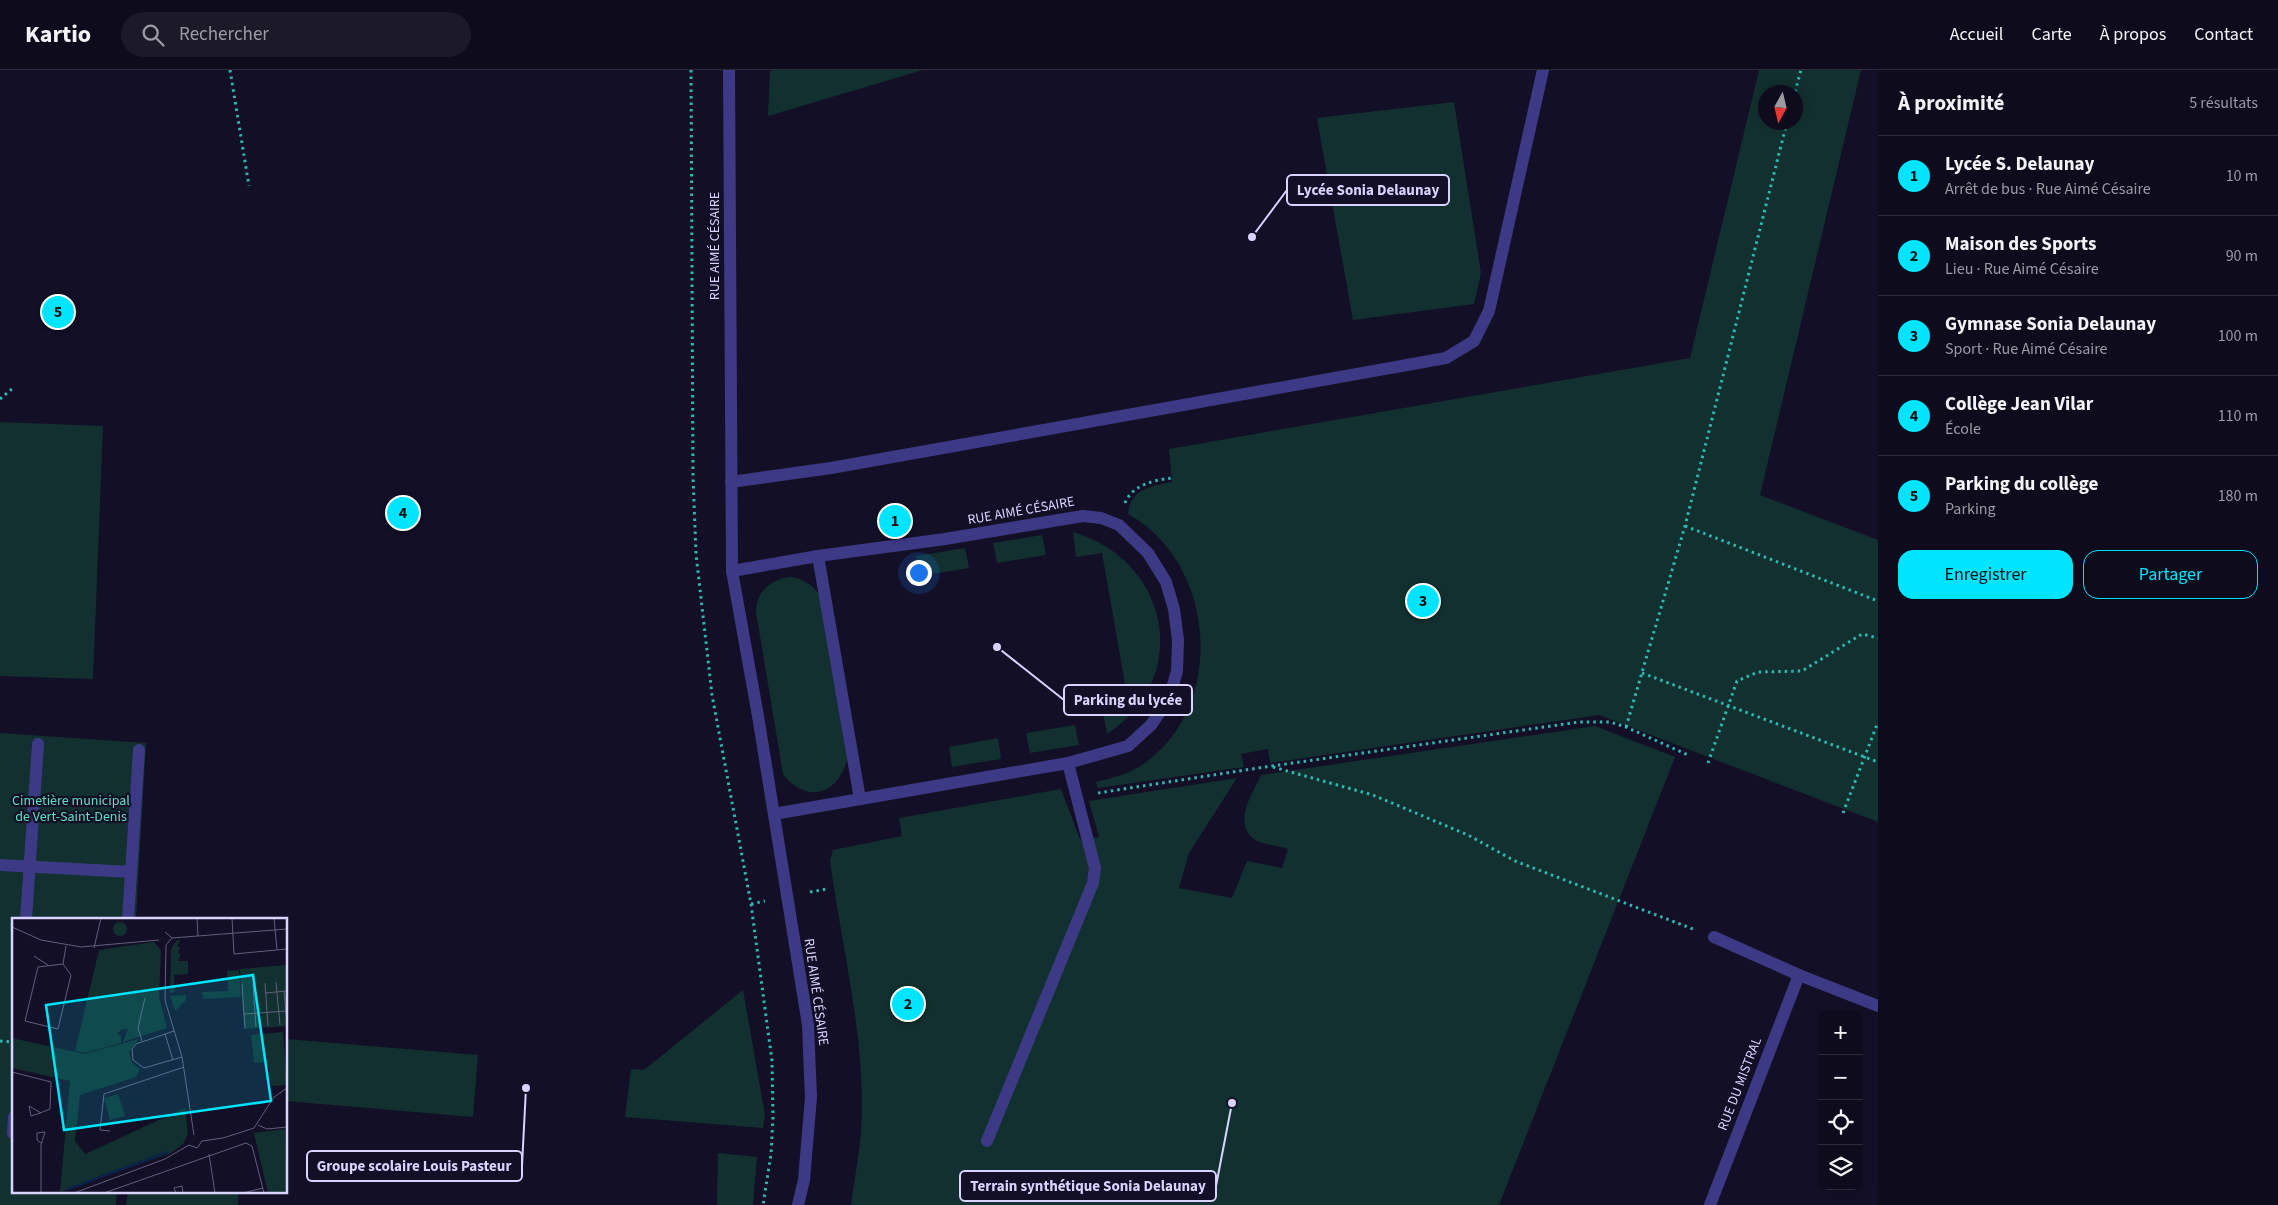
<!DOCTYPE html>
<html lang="fr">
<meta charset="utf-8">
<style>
body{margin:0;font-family:"Source Sans 3",sans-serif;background:#1c1929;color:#f1f3f6}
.controls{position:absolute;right:15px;bottom:15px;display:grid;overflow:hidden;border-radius:10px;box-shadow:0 2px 12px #0003}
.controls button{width:45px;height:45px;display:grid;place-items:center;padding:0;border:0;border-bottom:1px solid #2e2b3b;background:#0e0b1c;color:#f1f3f6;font:25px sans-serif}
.compass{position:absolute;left:1758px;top:15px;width:45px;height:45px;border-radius:50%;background:#0e0b1c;box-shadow:0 2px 12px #0003;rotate:188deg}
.you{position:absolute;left:918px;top:502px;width:18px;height:18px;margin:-12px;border:4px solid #fff;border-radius:50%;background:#1a73e8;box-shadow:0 0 0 8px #1a73e833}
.badge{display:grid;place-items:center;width:32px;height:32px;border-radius:50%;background:#00e5ff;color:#111;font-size:16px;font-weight:700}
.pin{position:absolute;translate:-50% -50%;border:2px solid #fff;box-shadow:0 1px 5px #0006}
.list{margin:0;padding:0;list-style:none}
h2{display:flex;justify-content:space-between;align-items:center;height:65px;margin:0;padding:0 20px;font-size:21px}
h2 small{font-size:16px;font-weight:400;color:#9b9ba3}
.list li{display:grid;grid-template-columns:32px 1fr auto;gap:15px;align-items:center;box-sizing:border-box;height:80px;padding:0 20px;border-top:1px solid #2e2b3b}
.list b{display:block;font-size:19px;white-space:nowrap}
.list p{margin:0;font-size:16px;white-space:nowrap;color:#9b9ba3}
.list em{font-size:16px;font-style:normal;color:#9b9ba3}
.actions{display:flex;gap:10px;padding:15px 20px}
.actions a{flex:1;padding:11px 0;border:1px solid #00e5ff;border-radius:15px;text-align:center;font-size:18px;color:#00e5ff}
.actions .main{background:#00e5ff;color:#111}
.icon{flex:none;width:28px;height:28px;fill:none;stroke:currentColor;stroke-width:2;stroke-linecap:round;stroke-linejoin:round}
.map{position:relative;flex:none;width:1878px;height:1135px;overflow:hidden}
header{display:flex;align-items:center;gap:30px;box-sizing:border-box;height:70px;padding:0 25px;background:#0e0b1c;border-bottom:1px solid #2e2b3b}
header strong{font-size:24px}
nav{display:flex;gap:28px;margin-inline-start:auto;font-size:18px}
.search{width:350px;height:45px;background:#1c1929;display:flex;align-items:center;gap:12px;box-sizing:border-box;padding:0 18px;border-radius:28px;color:#9b9ba3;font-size:19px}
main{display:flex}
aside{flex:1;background:#0e0b1c}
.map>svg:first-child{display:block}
</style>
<header>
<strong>Kartio</strong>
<div class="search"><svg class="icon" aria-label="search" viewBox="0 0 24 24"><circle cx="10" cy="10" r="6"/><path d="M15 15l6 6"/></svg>Rechercher</div>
<nav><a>Accueil</a><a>Carte</a><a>À propos</a><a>Contact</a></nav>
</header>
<main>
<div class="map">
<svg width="1878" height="1135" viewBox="0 0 1878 1135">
<rect width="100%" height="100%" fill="#130f26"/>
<g fill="#12302f" fill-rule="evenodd">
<polygon points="770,0 923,0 768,46"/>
<path d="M1759,0H1861L1760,425L1878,470V752L1599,645L1270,693L1268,679L1241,684L1244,697L1098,718L1096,712C1111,708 1129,704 1142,695C1228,637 1216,492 1128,444C1130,419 1151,416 1172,412L1169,379L1690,288ZM1766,22H1796V52H1766Z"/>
<polygon points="1454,32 1481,203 1474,234 1353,250 1317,48"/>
<polygon points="0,352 103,356 93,609 0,606"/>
<path d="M1073,462C1169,490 1194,607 1107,664L1103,641L1129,637L1102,483L1076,487Z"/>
<polygon points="1042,465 1046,485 997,493 993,473"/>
<polygon points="965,478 969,498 920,506 916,486"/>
<path d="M789,507C802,508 812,514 819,524L847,689C839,724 806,735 783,704L756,542C756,522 770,510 789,507Z"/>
<polygon points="1075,655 1079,675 1030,683 1026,663"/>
<path d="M1595,656L1675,687L1499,1135H851C854,1111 859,1087 861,1063C867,971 842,881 830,790L833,780L902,766L899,748L1061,719L1080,769L1099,767L1089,731L1237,708L1189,783L1179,818L1232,828L1247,791L1282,798L1288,779C1278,775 1262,775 1254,769C1232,752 1253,723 1261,705Z"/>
<polygon points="0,663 146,673 136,849 14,849 14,1121 117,1121 116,1135 0,1135"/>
<polygon points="998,668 1001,689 952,697 949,677"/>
<polygon points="743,920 765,1045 763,1058 625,1047 631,999 644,1000"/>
<polygon points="286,969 478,985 473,1047 286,1031"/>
<polygon points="718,1083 757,1087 753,1135 717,1135"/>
<polygon points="128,1121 239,1121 238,1135 126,1135"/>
</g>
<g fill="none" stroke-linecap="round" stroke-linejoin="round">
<g stroke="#2fb8b0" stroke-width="3" stroke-dasharray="2.5 4" stroke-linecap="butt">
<polyline points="230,0 249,116"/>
<polyline points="691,0 693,406 696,484 712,625 751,834 772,991 773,1047 771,1084 763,1135"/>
<polyline points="1795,22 1801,0"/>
<polyline points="0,329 13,318"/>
<path d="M1125,433C1132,415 1154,410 1172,408"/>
<polyline points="1685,456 1878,531"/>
<polyline points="1642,603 1878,692"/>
<polyline points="1626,657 1685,456 1787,52"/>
<polyline points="1708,693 1737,611 1758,602 1802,601 1862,564 1878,568"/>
<polyline points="1273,697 1373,725 1468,765 1515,791 1693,859"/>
<polyline points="1098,723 1258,698 1579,652 1610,652 1626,657 1688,685"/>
<polyline points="1843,743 1878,652"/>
<polyline points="810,822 827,819"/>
<polyline points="751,834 765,831"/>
<polyline points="0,971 14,972"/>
</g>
<g stroke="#3d3a85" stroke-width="12">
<polyline points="729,0 732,501 758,646 808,955 811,1027 804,1110 798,1135"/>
<polyline points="731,412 831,398 1446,288 1474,271 1489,241 1543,0"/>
<polyline points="818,486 860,729"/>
<polyline points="732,501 818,486 945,469 1083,446 1101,448 1119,455 1148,483 1166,512 1174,539 1178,570 1177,601 1169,629 1151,655 1128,676 1068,693 774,744"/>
<polyline points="0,795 131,802"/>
<polyline points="26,849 38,674"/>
<polyline points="128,849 139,680"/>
<polyline points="1714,867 1799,905"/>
<polyline points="13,1063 14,1047"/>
<polyline points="987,1071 1093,813 1095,798 1068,693"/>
<polyline points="1710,1135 1799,905 1878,936"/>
</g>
</g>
<g text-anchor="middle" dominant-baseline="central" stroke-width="4.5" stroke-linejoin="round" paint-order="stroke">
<g font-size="14" fill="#d9d4ff" stroke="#130f26">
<text transform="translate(715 176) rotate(-90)">RUE AIMÉ CÉSAIRE</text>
<text transform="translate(1021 441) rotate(-10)">RUE AIMÉ CÉSAIRE</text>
<text transform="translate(816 922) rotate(82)">RUE AIMÉ CÉSAIRE</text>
<text transform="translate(1740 1014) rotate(-69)">RUE DU MISTRAL</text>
</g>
<g font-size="14" fill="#5fe0c0" stroke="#130f26">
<text x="71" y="731">Cimetière municipal<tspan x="71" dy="16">de Vert-Saint-Denis</tspan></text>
</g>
</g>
<g transform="translate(12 848)">
<rect width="275" height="275" fill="#130f26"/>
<path d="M101 11a7 7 0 1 1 14 0a7 7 0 1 1-14 0ZM165,22H168L165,29H168L166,35L169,36L166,43H176V56L162,57L163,74L158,75L159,31ZM142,24L149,32L147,79L155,110L111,124L116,111H110L105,116L109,118V125L73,135L63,133L87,32ZM275,47V108L232,111L228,51ZM227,52L229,79L191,81L190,74L216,73L215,53ZM174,77V82L163,93L158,78ZM271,114L275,167L259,168L256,144L242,145L239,117ZM0,120L72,136L127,121L117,134L120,145L128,151L124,159L68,177L63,223L73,236L173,190L176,216L171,226L159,235L48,274L58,163L0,150ZM106,176L113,198L98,202L92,180ZM273,211L275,275H256L242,215Z" fill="#12302f"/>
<path fill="none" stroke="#0c2248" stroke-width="2.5" d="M56,271L156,234"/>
<path fill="none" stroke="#625e7d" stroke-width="1" d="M185,0L186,18M220,0L222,36L275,31M262,0L265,32M0,9L29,22L69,29L147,22M153,14L160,20L154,27M160,20L275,11M154,27L153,82L170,139L182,217M82,30L89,0M22,38L36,47M51,46L59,57L46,111L13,103L26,49ZM51,46L54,28M264,64L268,107M253,65L256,108M230,66L233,110M241,66L244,109M272,73L275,105M253,75L275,73M232,96L275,93M162,113L124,126L120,131L121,142L132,150L170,139M153,116L161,142M130,123L126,110L133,80M0,154L39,164L38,191L28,195L19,198L17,188L29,195M246,207L255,211L275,209M98,213L88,212L92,176L172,149M190,223L211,220L242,210L262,179L275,170M177,227L185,230L190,223M197,236L203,275M29,275V227L33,214L25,215V222L29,225M62,275L153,241L177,227M92,275L234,225L240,228L252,275M164,275L162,270L170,268L171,275M231,275L251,270"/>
<path fill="#00e5ff" fill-opacity="0.15" stroke="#00e5ff" stroke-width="2.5" d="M241,57L259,183L52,212L34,87Z"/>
<rect width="275" height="275" fill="none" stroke="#d9d4ff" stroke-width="2.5"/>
</g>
<path fill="none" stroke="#d9d4ff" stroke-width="2" d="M1252 167L1287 120M997 577L1064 630M526 1018L522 1096M1232 1033L1216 1116"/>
<g fill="#d9d4ff" stroke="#130f26" stroke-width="2">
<circle cx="1252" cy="167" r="5"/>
<circle cx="997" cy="577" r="5"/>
<circle cx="526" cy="1018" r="5"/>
<circle cx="1232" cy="1033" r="5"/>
</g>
<g fill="#130f26" stroke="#d9d4ff" stroke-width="2">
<rect x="1287" y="105" width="162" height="30" rx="5"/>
<rect x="1064" y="615" width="128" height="30" rx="5"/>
<rect x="307" y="1081" width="215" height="30" rx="5"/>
<rect x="960" y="1101" width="256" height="30" rx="5"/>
</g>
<g font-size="15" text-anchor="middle" font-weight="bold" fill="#d9d4ff">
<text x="1368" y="125">Lycée Sonia Delaunay</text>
<text x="1128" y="635">Parking du lycée</text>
<text x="414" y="1101">Groupe scolaire Louis Pasteur</text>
<text x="1088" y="1121">Terrain synthétique Sonia Delaunay</text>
</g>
</svg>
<div class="controls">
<button>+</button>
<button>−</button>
<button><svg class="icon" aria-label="locate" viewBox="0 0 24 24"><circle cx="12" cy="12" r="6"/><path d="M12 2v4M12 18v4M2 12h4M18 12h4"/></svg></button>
<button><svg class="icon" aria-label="layers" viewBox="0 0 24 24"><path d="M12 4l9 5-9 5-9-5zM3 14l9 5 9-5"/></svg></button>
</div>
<svg class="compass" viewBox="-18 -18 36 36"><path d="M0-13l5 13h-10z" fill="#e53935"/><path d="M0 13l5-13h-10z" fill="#9b9ba3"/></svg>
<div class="you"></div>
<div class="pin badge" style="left:895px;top:451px">1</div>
<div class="pin badge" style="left:908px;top:934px">2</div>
<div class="pin badge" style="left:1423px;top:531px">3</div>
<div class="pin badge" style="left:403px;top:443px">4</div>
<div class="pin badge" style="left:58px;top:242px">5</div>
</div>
<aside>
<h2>À proximité<small>5 résultats</small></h2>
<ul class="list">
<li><span class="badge">1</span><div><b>Lycée S. Delaunay</b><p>Arrêt de bus · Rue Aimé Césaire</p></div><em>10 m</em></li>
<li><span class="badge">2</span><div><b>Maison des Sports</b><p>Lieu · Rue Aimé Césaire</p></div><em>90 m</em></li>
<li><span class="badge">3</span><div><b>Gymnase Sonia Delaunay</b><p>Sport · Rue Aimé Césaire</p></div><em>100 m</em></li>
<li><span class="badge">4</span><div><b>Collège Jean Vilar</b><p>École</p></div><em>110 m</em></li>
<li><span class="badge">5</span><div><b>Parking du collège</b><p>Parking</p></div><em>180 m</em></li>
</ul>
<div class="actions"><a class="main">Enregistrer</a><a>Partager</a></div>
</aside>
</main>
